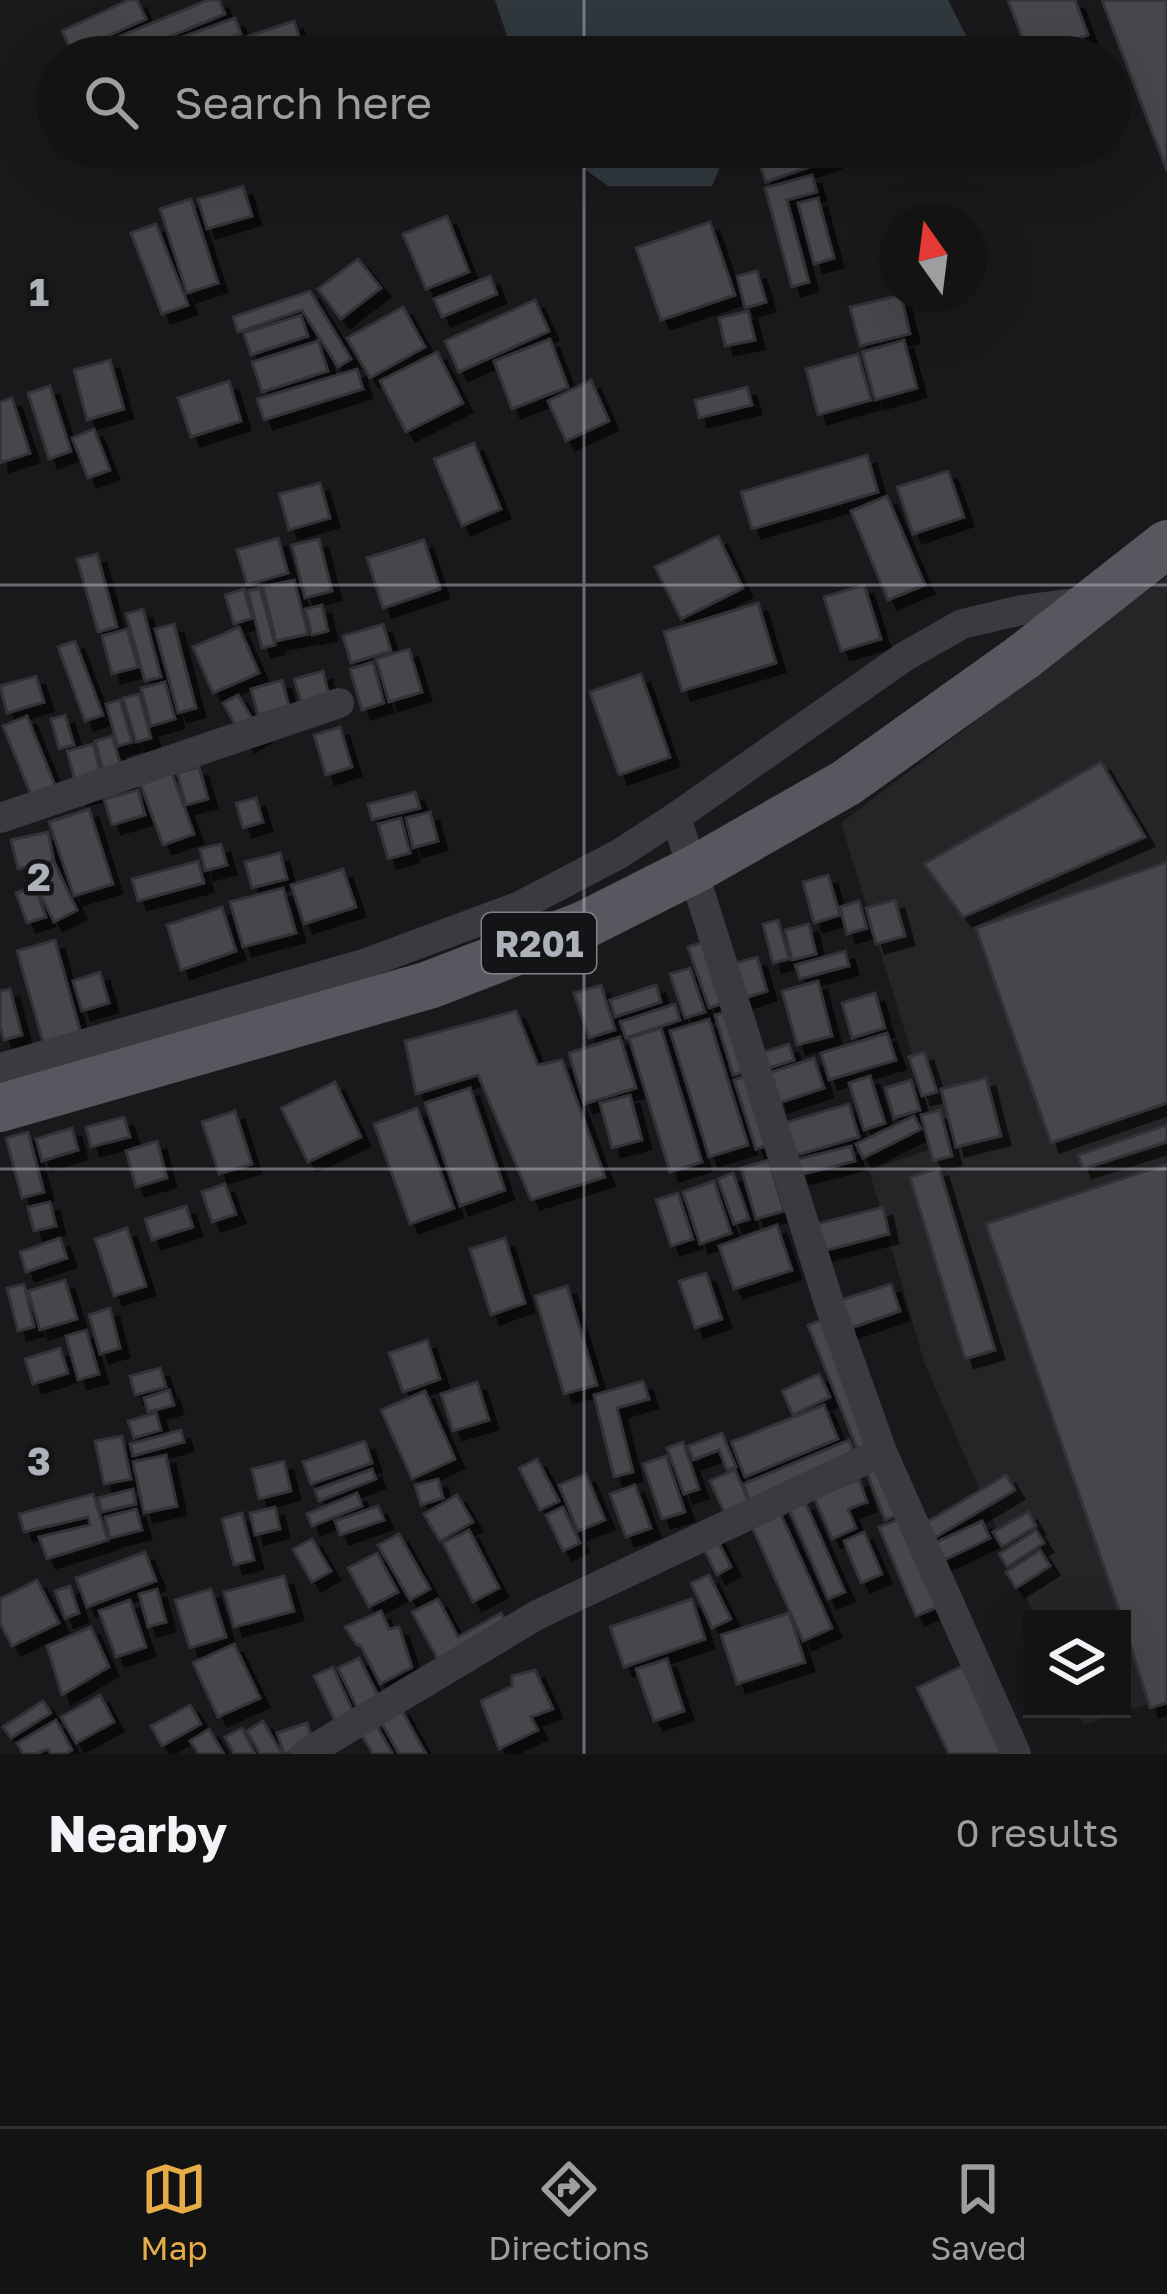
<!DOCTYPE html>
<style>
body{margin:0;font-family:"Golos Text",sans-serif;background:#202022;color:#f1f3f6}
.controls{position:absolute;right:36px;bottom:36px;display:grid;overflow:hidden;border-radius:0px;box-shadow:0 12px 48px #0002}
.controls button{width:108px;height:108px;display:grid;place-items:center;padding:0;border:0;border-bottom:3px solid #323234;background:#131314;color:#f1f3f6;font:60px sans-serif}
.compass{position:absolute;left:879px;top:204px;width:108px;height:108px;border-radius:50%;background:#131314;box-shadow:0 12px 48px #0002;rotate:346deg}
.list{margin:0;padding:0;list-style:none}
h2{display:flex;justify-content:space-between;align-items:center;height:156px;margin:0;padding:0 48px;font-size:51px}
h2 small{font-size:39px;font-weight:400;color:#9d9ea0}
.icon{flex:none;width:66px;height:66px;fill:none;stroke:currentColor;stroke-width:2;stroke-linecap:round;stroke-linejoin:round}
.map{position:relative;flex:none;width:1167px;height:1754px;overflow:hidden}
.search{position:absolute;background:#131314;box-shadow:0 12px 48px #0002;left:36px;right:36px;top:36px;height:132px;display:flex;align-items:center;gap:30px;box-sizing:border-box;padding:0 42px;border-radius:66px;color:#9d9ea0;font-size:45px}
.sheet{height:372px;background:#131314}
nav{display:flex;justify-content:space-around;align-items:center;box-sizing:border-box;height:168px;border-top:3px solid #323234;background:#131314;font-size:33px;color:#9d9ea0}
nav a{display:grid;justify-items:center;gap:6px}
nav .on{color:#e6ad46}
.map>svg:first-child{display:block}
</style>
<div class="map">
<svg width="1167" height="1754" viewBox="0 0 1167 1754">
<defs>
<filter id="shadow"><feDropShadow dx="9" dy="9" stdDeviation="0" flood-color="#0009"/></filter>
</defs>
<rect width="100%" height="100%" fill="#19191b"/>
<polygon fill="#252528" points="1167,576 1167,1698 1083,1725 1076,1709 1122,1709 1122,1619 1036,1619 924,1362 869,1170 940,1146 841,823"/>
<g fill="#30383e">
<polygon points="495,0 948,0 977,57 514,57"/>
<polygon points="554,147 728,147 712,186 608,186"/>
</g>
<g fill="#46474b" stroke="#333337" stroke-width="3" filter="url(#shadow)">
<polygon points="129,0 137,0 146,19 72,52 62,31"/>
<polygon points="208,0 219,0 225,14 120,57 113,39"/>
<polygon points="1008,0 1075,0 1088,35 1030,57"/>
<polygon points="1102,0 1167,0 1167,171"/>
<polygon points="235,18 241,34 176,57 149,57 146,50"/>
<polygon points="294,21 306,57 203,57 201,52"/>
<polygon points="785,147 828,147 832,159 766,182 757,156"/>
<polygon points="812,175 817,192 787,200 809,282 792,287 765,188"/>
<polygon points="243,186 252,216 207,229 198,199"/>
<polygon points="818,198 834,258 814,264 798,203"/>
<polygon points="191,199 218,283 187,293 160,209"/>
<polygon points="447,216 469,272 426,289 403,234"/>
<polygon points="710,222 735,295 661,320 636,248"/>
<polygon points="156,224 188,305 162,314 131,233"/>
<polygon points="358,259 381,288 341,319 318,289"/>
<polygon points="757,271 766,302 745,308 737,276"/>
<polygon points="490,276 497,294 442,317 434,299"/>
<polygon points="310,291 351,359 338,367 302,310 238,332 233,317"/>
<polygon points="901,295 910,334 860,346 850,307"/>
<polygon points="535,300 549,331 459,372 445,341"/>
<polygon points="403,307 425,347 370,378 347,338"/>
<polygon points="748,311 755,340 725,346 719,318"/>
<polygon points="301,315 308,336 251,355 244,333"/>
<polygon points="550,339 568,387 512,409 494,361"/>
<polygon points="904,340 917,388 875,400 862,352"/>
<polygon points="318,341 328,371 262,392 252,362"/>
<polygon points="437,352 463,403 406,432 380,381"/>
<polygon points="858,354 871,400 818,415 806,369"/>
<polygon points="110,360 124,409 87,420 74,370"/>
<polygon points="357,369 363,389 264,420 257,399"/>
<polygon points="591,380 609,421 566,441 548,401"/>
<polygon points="229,381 241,421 191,437 178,398"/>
<polygon points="50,386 71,451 49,459 28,393"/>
<polygon points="747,387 752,405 699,418 695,400"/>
<polygon points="12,398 30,453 0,463 0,402"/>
<polygon points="94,429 110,470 88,478 72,438"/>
<polygon points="474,443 501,509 462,526 434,459"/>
<polygon points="867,455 878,492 752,529 741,492"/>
<polygon points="948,471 964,517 913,534 897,487"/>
<polygon points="320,483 330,518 289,530 279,494"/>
<polygon points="887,496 925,585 888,600 851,511"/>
<polygon points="718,536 743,588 681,619 655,567"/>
<polygon points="278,538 288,573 247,585 237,550"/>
<polygon points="319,539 332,591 305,598 292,545"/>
<polygon points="424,540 440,589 383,608 367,558"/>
<polygon points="97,554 117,627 98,632 77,559"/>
<polygon points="294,580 308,634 276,641 263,587"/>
<polygon points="864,585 881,639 841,651 824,597"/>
<polygon points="260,588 275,645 262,648 248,591"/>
<polygon points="244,589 252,618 234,624 225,595"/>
<polygon points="758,603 776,663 682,691 664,632"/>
<polygon points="322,605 328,631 312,635 305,609"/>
<polygon points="143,609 161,677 145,681 126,614"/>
<polygon points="174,624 196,708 178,713 155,629"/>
<polygon points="383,624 391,651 351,663 343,636"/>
<polygon points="239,627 259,673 213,693 193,647"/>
<polygon points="127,629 138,667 112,674 102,636"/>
<polygon points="75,641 103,715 85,721 58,647"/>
<polygon points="409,649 422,692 389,702 376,659"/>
<polygon points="373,662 384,703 362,710 350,669"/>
<polygon points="323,671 331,704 304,711 294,679"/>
<polygon points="641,674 670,757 619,775 590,692"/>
<polygon points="36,676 44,702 7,713 0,686"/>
<polygon points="282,680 289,706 258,715 251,689"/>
<polygon points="165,682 175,719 151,726 141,688"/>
<polygon points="139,694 151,738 136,742 123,698"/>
<polygon points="238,695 261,734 246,743 223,703"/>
<polygon points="120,700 132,742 118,746 106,704"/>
<polygon points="65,715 74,745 59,749 51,719"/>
<polygon points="27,716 60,798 36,807 3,726"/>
<polygon points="340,727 352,767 326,775 314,735"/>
<polygon points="112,736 126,783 108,788 95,741"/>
<polygon points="93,744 105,789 79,796 67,751"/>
<polygon points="1101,762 1145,837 963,917 924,864"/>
<polygon points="199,767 208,799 186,805 177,773"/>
<polygon points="170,768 194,834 163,845 139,780"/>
<polygon points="138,790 145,815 112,825 104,799"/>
<polygon points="415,792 420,808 372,820 368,804"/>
<polygon points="256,798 263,822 243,828 236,803"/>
<polygon points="89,809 113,884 74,896 49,822"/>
<polygon points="430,812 438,841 413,848 406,818"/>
<polygon points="401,818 410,853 388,859 378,824"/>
<polygon points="48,832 54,861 18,869 11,840"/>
<polygon points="221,844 227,865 205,871 200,849"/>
<polygon points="280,853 287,879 252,888 245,862"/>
<polygon points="198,861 204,883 138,901 132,879"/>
<polygon points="54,862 77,910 54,922 30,874"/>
<polygon points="1167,862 1167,1103 1051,1143 976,928"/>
<polygon points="343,869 356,907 304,924 291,885"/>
<polygon points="828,875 840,915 814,923 803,882"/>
<polygon points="35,886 46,917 27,923 16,893"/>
<polygon points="283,888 296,933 243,947 230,902"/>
<polygon points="895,900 905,936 876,944 866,908"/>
<polygon points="859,901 867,928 847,934 840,907"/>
<polygon points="222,907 236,951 181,970 167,925"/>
<polygon points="778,920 789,959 773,963 763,924"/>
<polygon points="809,924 816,954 792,960 785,930"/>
<polygon points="55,940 81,1034 44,1045 17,951"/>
<polygon points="710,940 731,1001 709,1008 688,947"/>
<polygon points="845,951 849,966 800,979 795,965"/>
<polygon points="757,957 767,991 742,999 732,964"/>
<polygon points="690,968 705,1012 685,1018 670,974"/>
<polygon points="100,972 109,1003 82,1011 73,981"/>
<polygon points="818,981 832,1036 797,1045 782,991"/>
<polygon points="601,985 615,1030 589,1038 574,993"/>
<polygon points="656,985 661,1002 615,1017 610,1000"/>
<polygon points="10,989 22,1035 4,1040 0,1026 0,991"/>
<polygon points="875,993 885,1028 852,1038 842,1003"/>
<polygon points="675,1004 680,1020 626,1038 620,1022"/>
<polygon points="736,1009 755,1069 733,1075 715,1015"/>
<polygon points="516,1011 538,1065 562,1060 605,1177 531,1200 478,1075 416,1094 405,1041"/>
<polygon points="709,1019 748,1145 709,1157 670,1031"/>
<polygon points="661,1028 702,1162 670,1172 629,1038"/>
<polygon points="887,1033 896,1060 829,1080 821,1053"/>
<polygon points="620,1037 636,1088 584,1104 569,1053"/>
<polygon points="789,1044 794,1060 766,1069 761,1053"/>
<polygon points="924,1052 937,1092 922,1096 909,1057"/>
<polygon points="814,1058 824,1088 779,1103 769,1073"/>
<polygon points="755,1073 777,1142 756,1149 734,1080"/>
<polygon points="870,1076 885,1123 864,1130 849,1083"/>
<polygon points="986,1078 1001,1136 956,1147 941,1089"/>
<polygon points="911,1080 920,1110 894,1118 885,1088"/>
<polygon points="335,1082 361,1137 308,1162 281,1108"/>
<polygon points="470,1088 505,1190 460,1206 425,1103"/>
<polygon points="630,1095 642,1140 612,1148 600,1103"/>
<polygon points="849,1104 859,1137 794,1156 784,1123"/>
<polygon points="417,1108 454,1208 410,1224 374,1124"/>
<polygon points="940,1110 952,1156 933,1161 921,1115"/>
<polygon points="235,1111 252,1164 219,1174 202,1122"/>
<polygon points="914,1116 921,1129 863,1158 856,1144"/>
<polygon points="124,1117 130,1137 91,1147 86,1127"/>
<polygon points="1167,1125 1167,1142 1083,1169 1078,1155"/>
<polygon points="72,1128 78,1150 42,1161 36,1139"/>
<polygon points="28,1132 44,1192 22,1198 6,1138"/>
<polygon points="157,1141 167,1178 136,1187 126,1151"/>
<polygon points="851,1146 855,1161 799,1175 795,1160"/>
<polygon points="769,1160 784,1211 756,1219 741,1168"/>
<polygon points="1167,1164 1167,1703 1150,1708 1122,1619 986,1224"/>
<polygon points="939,1168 995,1350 965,1359 910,1177"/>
<polygon points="733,1173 749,1219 734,1224 718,1179"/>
<polygon points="714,1181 731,1233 700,1244 683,1192"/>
<polygon points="225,1184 236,1214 212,1222 202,1192"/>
<polygon points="678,1193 693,1239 671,1246 656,1200"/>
<polygon points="50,1202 56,1226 34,1231 28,1207"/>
<polygon points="186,1206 193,1227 152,1240 145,1219"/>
<polygon points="883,1207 889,1234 820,1252 813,1225"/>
<polygon points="777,1225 792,1270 734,1289 719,1246"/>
<polygon points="127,1228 146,1286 114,1296 95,1239"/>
<polygon points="60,1238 67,1258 26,1272 20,1252"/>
<polygon points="505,1238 525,1303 491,1315 470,1249"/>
<polygon points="706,1273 722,1319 695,1328 679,1281"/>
<polygon points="65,1280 77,1319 40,1330 28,1291"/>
<polygon points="24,1284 34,1327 18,1331 7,1288"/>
<polygon points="891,1284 900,1311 848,1329 838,1301"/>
<polygon points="567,1286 597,1385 564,1394 535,1296"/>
<polygon points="110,1308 120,1348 100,1354 89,1315"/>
<polygon points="824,1319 873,1445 858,1451 808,1325"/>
<polygon points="86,1330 99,1374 78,1380 66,1336"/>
<polygon points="427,1340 440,1379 403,1392 389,1353"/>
<polygon points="60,1348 68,1373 33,1384 25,1359"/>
<polygon points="160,1368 166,1387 135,1395 130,1376"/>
<polygon points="819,1374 830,1397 793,1415 782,1391"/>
<polygon points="643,1381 649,1399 617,1408 633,1472 614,1477 594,1395"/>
<polygon points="477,1382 489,1420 453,1431 441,1394"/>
<polygon points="169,1390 174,1405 148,1412 144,1398"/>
<polygon points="425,1391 455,1459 412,1479 381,1410"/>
<polygon points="824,1405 838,1439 745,1477 731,1442"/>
<polygon points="156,1413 161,1430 134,1438 128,1421"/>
<polygon points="181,1430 184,1442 133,1456 130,1444"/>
<polygon points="722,1433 736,1467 727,1470 719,1450 693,1460 688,1446"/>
<polygon points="122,1436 131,1479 104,1484 95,1441"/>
<polygon points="849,1440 857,1460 752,1504 743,1484"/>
<polygon points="365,1441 372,1463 311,1484 303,1462"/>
<polygon points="683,1442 699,1489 684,1494 667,1448"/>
<polygon points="166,1455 177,1506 144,1513 133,1462"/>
<polygon points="666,1456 685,1512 662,1519 643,1464"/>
<polygon points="537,1459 559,1501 540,1510 519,1468"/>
<polygon points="284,1461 291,1491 259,1499 252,1469"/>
<polygon points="884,1463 903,1513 885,1520 866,1470"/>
<polygon points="372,1469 376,1479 319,1501 315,1490"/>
<polygon points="735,1470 750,1505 726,1516 710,1481"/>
<polygon points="586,1474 605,1520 578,1531 559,1485"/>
<polygon points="1006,1475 1015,1490 931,1540 922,1525"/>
<polygon points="438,1479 443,1498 421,1505 415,1485"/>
<polygon points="859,1479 867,1502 848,1509 856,1528 832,1539 814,1497"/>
<polygon points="635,1485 651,1528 626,1537 610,1494"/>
<polygon points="133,1489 136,1504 102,1512 98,1498"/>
<polygon points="357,1493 362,1506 312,1526 307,1514"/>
<polygon points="93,1494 108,1540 47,1559 39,1537 90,1525 88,1517 24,1532 19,1514"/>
<polygon points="457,1495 473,1522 440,1541 424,1514"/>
<polygon points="805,1502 845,1592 828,1599 789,1509"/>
<polygon points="378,1506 384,1520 340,1535 335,1521"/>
<polygon points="275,1507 280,1529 255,1535 250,1513"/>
<polygon points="563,1507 580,1543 563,1551 546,1515"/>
<polygon points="778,1508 832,1628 803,1641 749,1520"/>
<polygon points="136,1509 142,1530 110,1538 105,1517"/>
<polygon points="1028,1512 1036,1526 1002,1547 993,1532"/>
<polygon points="242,1513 254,1560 234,1565 222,1519"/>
<polygon points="907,1516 943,1605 916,1616 879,1527"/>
<polygon points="982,1521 990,1538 938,1563 930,1545"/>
<polygon points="469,1530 499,1588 473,1602 443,1543"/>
<polygon points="1036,1530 1044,1543 1007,1567 999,1554"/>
<polygon points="864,1532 882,1574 861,1583 844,1541"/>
<polygon points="714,1533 731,1567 717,1575 699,1540"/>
<polygon points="399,1534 430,1589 410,1600 378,1545"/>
<polygon points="312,1539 331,1571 312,1582 293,1549"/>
<polygon points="1040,1550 1050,1566 1016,1588 1006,1572"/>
<polygon points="145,1552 156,1581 87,1607 76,1578"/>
<polygon points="377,1553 398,1592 369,1607 348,1568"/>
<polygon points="709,1575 731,1619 712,1628 691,1583"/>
<polygon points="284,1576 294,1611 234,1627 224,1592"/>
<polygon points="37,1580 59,1623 12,1646 0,1623 0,1599"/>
<polygon points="70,1586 79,1613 65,1618 55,1591"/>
<polygon points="157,1589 166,1622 148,1627 139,1594"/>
<polygon points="211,1589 226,1637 190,1648 175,1600"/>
<polygon points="438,1599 458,1637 501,1613 509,1628 441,1665 412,1612"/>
<polygon points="692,1599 705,1639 624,1667 610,1627"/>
<polygon points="130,1600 146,1647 116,1657 99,1611"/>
<polygon points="381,1611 389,1629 399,1627 412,1667 380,1684 361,1646 356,1644 345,1627"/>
<polygon points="789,1613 805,1662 737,1684 721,1635"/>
<polygon points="91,1627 109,1667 62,1695 47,1646"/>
<polygon points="234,1644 260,1698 218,1717 193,1663"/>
<polygon points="359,1658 381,1701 359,1712 338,1668"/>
<polygon points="667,1659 684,1711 654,1721 636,1669"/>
<polygon points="967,1664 1010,1754 949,1754 917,1688"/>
<polygon points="333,1667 354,1714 336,1723 314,1676"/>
<polygon points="535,1670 553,1709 531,1717 538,1730 499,1749 481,1701 512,1686 512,1676"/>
<polygon points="100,1695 114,1722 76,1743 61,1717"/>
<polygon points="43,1701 51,1713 11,1738 3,1727"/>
<polygon points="190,1705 201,1724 162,1746 151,1726"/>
<polygon points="400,1707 426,1754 399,1754 379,1718"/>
<polygon points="56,1720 72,1750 65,1754 51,1754 48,1749 36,1754 23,1754 17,1743"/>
<polygon points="263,1721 282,1754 260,1754 247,1731"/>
<polygon points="374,1721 393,1754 373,1754 359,1730"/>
<polygon points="307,1723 314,1744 284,1754 277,1733"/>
<polygon points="242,1728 255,1754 234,1754 225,1737"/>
<polygon points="209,1729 224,1754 199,1754 190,1741"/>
</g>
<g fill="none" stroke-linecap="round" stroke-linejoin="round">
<g stroke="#3a3b40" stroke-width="30">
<polyline points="676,817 829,1303 882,1452 1016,1754"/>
<polyline points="0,818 339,703"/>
<polyline points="0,1068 364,964 520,906 619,854 676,817 904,657 962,624 1022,610 1089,601"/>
<polyline points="305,1754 537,1615 882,1452"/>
</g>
<polyline stroke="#57585f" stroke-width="48" points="1023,657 1167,544"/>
<polyline stroke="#57585f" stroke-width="48" points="0,1108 429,985 584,925 697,868 846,783 1023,657"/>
</g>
<path fill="none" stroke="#acb1ba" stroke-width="3" stroke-opacity="0.55" d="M584,0V57M584,147V1754M0,585H1167M0,1169H1167"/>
<g text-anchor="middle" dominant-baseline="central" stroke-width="9" stroke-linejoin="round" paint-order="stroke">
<rect fill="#141416" stroke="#7e8289" stroke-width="3" x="482" y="913" width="114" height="60" rx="9"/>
<g font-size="36" font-weight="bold" fill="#acb1ba">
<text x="539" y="943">R201</text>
</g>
</g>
<g font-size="39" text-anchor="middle" font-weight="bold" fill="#acb1ba" stroke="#141416" stroke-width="9" stroke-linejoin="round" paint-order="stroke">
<text x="39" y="306">1</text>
<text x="39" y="891">2</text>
<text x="39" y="1475">3</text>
</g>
</svg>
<div class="controls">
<button><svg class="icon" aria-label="layers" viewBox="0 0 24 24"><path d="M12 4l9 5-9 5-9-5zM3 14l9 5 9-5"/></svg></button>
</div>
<svg class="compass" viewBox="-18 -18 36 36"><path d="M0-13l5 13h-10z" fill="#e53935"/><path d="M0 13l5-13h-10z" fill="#9d9ea0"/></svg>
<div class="search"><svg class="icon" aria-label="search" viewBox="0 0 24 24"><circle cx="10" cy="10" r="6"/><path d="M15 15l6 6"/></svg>Search here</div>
</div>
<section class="sheet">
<h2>Nearby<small>0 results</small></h2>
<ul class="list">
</ul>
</section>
<nav>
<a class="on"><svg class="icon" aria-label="map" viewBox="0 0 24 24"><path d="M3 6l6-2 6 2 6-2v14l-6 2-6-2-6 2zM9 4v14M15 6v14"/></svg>Map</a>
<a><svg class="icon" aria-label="directions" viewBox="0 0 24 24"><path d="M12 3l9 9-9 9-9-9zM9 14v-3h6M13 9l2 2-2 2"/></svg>Directions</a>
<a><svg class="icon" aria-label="saved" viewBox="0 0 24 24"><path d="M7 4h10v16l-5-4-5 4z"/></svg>Saved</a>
</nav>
